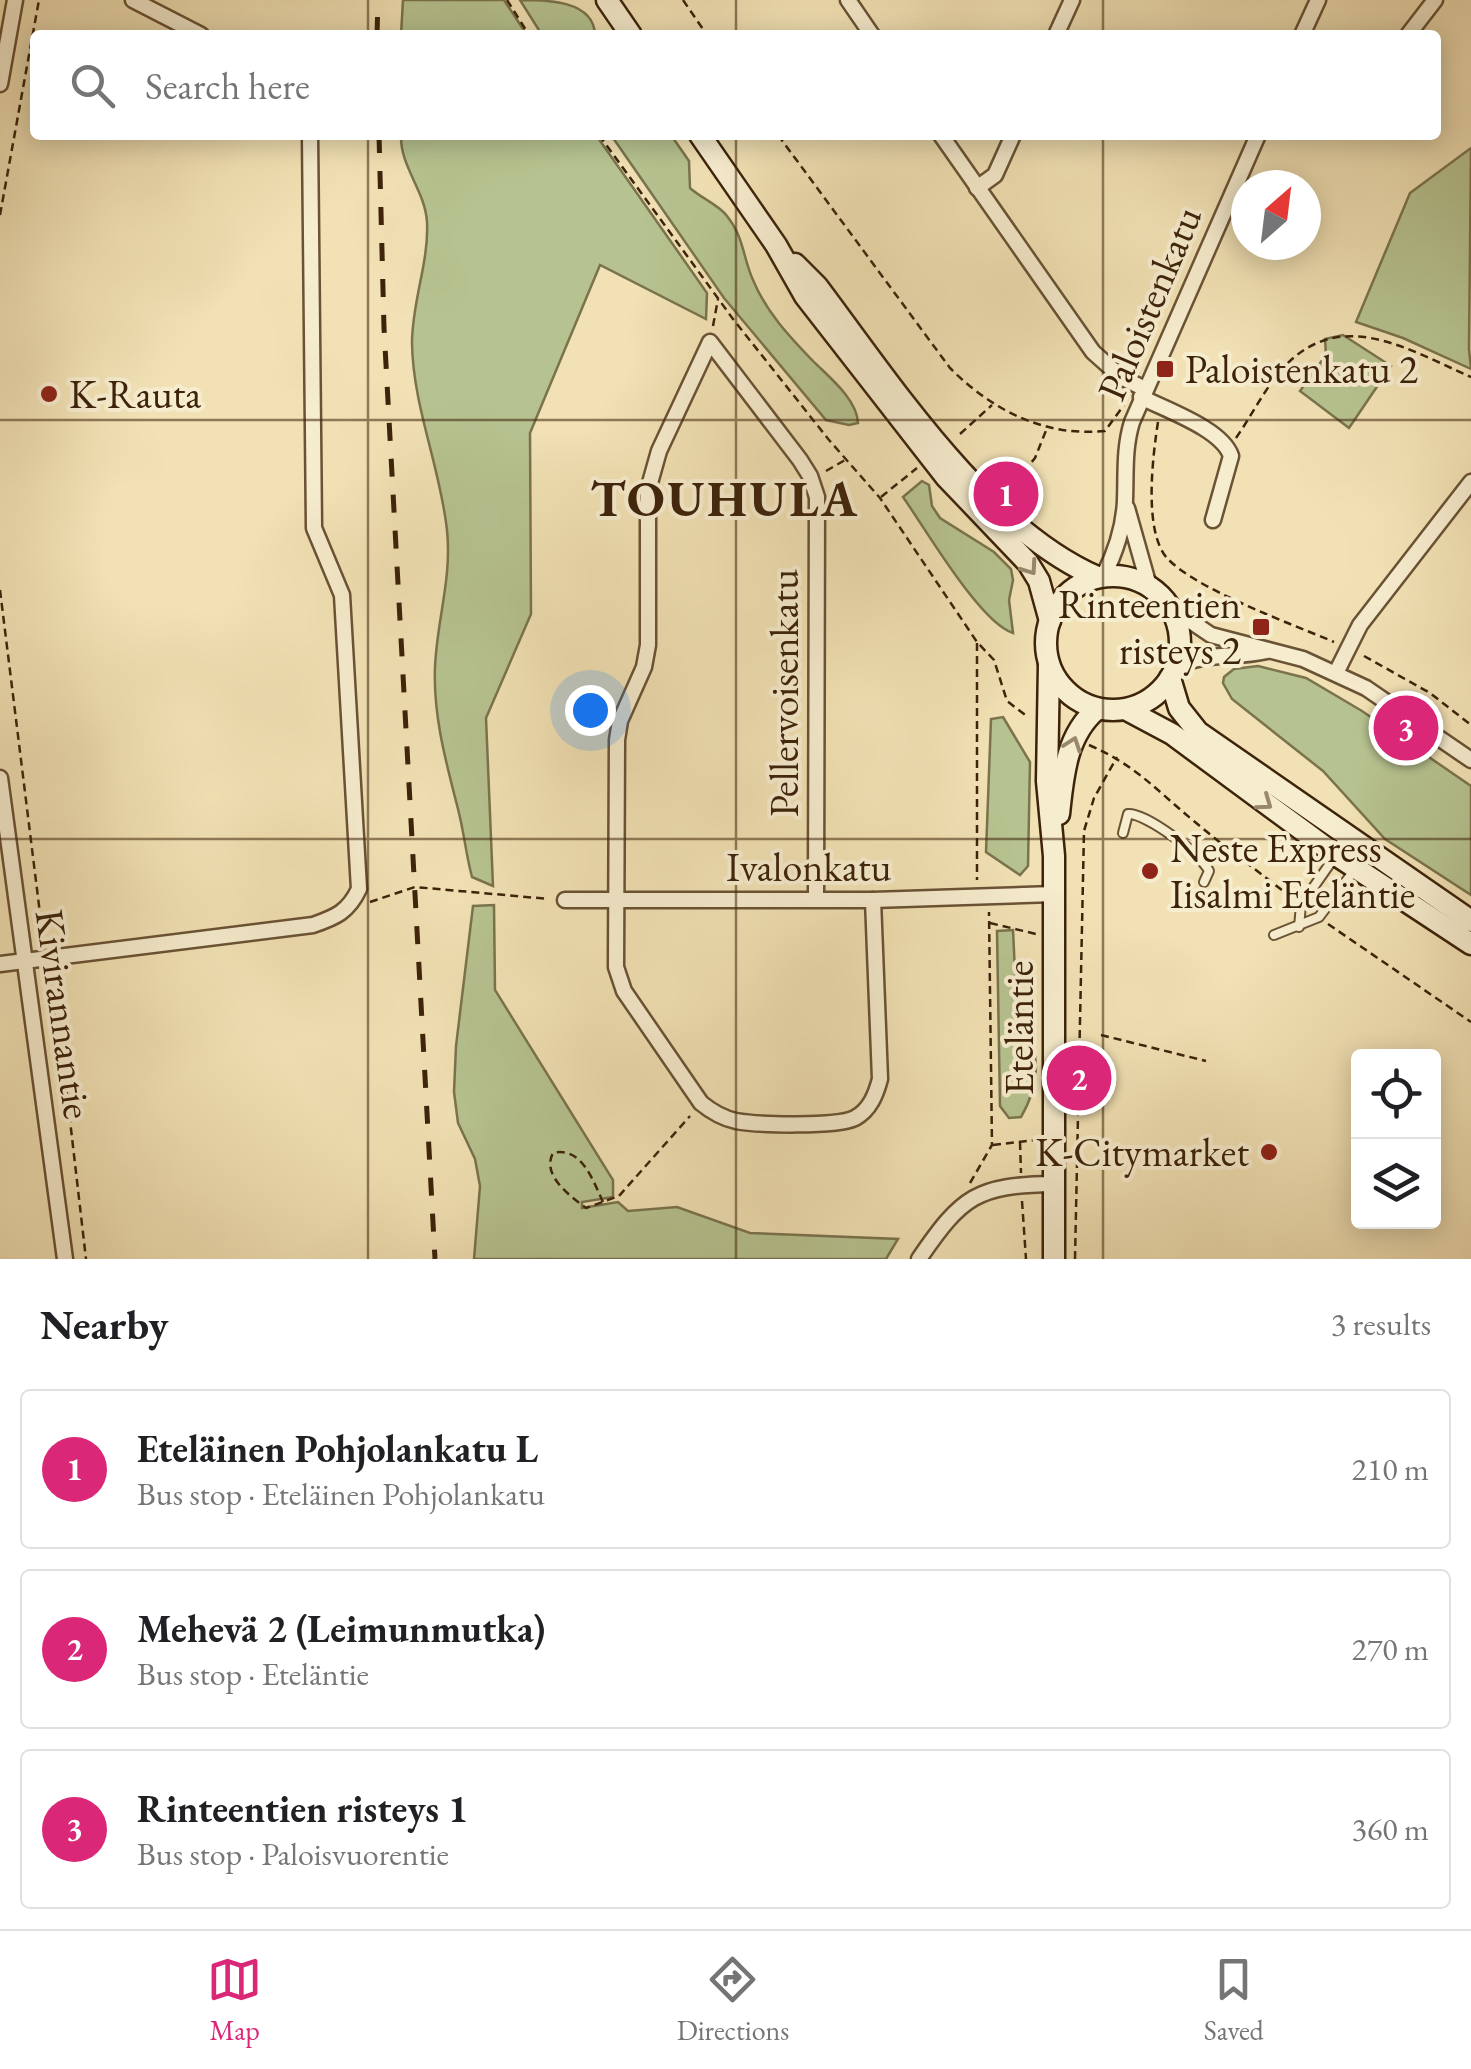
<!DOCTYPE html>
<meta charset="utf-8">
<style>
body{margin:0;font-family:"EB Garamond",serif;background:#f6f6f6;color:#202124}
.controls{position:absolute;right:30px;bottom:30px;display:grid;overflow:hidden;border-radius:10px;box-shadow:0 5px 25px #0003}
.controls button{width:90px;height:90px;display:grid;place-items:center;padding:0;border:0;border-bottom:2px solid #e0e0e0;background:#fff;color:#202124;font:50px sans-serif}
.compass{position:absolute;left:1231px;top:170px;width:90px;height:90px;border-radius:50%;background:#fff;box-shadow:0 5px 25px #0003;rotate:28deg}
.you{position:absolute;left:590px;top:710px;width:35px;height:35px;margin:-25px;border:8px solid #fff;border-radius:50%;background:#1a73e8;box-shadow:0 0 0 15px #1a73e833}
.badge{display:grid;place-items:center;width:65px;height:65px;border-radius:50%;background:#db2777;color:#fff;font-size:32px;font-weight:700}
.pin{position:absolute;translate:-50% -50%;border:5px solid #fff;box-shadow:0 2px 10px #0006}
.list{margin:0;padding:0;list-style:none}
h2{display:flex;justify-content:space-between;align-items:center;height:130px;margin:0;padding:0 40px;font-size:42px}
h2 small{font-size:32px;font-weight:400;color:#757577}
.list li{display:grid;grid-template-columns:65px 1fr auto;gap:30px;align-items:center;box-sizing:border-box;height:160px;margin:0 20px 20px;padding:0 20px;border:2px solid #e0e0e0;border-radius:10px}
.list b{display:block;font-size:38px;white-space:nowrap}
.list p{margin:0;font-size:32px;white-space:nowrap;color:#757577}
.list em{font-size:32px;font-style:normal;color:#757577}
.icon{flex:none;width:55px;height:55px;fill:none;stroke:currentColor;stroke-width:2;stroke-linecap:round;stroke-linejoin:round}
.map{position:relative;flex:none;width:1471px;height:1259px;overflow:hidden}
.search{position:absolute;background:#fff;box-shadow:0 5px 25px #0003;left:30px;right:30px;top:30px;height:110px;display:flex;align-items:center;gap:25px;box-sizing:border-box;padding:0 35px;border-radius:10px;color:#757577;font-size:38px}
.sheet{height:670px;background:#fff}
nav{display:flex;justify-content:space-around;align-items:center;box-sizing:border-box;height:140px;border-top:2px solid #e0e0e0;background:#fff;font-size:28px;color:#757577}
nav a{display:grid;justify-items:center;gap:5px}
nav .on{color:#db2777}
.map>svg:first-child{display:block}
</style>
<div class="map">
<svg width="1471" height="1259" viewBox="0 0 1471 1259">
<rect width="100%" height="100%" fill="#f1e1b4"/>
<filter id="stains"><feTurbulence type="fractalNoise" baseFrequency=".002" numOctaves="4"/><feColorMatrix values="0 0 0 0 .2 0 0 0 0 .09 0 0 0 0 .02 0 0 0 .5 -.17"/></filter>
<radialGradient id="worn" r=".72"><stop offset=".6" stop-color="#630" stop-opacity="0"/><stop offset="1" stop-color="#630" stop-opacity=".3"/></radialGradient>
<g fill="#b6c390" stroke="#7a734d" stroke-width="2.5">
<polygon points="403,0 504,0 527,35 401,35"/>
<path d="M520,0C546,0 594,0 595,35H542Z"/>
<path d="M401,135H596L707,293L706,319L600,265L530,433L531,614L486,718L493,886L472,877C466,855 464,832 458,809C446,762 433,716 435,667C437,619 452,579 447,530C440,466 413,407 412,343C412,301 429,263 427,222C425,190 400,167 401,135Z"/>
<path d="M611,135H671L689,161L690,188C702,199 718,204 727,216C744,237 743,258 753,280C766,312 790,337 813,361C829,377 857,399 858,423L849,425L826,420L724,298Z"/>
<polygon points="1471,148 1469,349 1471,369 1403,338 1356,322 1410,193"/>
<polygon points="1343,335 1391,366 1349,428 1300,391 1326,355 1325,339"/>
<path d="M922,481L929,485L932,506L940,518L994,552L1011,569L1013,580L1009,600L1013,633C980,623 925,528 903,497Z"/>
<polygon points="1258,666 1306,678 1362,711 1471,786 1471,895 1385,839 1323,771 1232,699 1223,683 1224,677 1234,669"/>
<polygon points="1003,717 1030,762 1028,866 1020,875 986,852 991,719"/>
<polygon points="494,905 495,990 613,1180 613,1197 582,1202 582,1208 618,1202 628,1211 677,1207 750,1233 898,1239 886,1259 474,1259 480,1186 475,1159 458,1123 454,1092 456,1046 473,906"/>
<path d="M1013,930C1014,946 1014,963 1016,979C1025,1034 1053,1062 1021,1117L1009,1118L1000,1106L997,931Z"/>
</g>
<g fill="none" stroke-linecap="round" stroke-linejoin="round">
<g stroke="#6a5234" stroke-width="12">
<g id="lane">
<path d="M1123,833L1128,814C1146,813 1201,854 1209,871L1204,882"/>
<polyline points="1299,927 1301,905 1336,855 1357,845"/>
<polyline points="1274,935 1319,917 1356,868"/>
</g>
</g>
<g stroke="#6a5234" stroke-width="19">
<g id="street">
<polyline points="133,0 201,35"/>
<polyline points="848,0 872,35"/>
<polyline points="1056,35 1072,0"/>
<polyline points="1302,35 1318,0"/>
<polyline points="1408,35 1435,0"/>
<polyline points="0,84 15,0"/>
<polyline points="941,135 1093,352 1121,377 1145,389"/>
<polyline points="977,188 995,175 1013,135"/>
<path d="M1141,397C1166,410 1222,429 1231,456L1213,520"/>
<polyline points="1127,508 1149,586"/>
<path d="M1104,575C1116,551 1124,527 1125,500C1126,472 1124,448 1132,422L1258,135"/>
<polyline points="1171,608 1211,635 1303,659 1366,688 1471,760"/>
<path d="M1176,666C1211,651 1232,659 1267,651"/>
<polyline points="1336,673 1360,625 1471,482"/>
<polyline points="0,778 65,1259"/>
<path d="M816,899L817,497L810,476L800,460L710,342L659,451L648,490V645L644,667L620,721L617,740L616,967L624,991L701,1103C712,1112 722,1118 736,1121C757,1125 837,1127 855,1118C870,1110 876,1094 880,1079L873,900"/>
<polyline points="565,900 873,900 1054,894"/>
<path d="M0,964L313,925C336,917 348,912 359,889L342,595L314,528L310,135"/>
<path d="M919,1259C962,1196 977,1185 1053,1184"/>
</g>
</g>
<g stroke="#3d230a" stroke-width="25">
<g id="secondary">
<polyline points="607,0 631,35"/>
<polyline points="700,135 776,245 805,296 946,477 1028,563 1039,581 1050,621"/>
<path d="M795,264L817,286C890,383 984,528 1097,577"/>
<circle cx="1113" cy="643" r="67"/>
<polyline points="1049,664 1047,781 1054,856 1054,1259"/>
<polyline points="1170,678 1179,708 1198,732 1471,921"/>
<polyline points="1127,710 1172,734 1336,855 1471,944"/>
<path d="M1059,814C1063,776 1066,735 1097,709"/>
</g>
</g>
<g stroke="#3d230a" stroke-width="2.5" stroke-dasharray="8 5" stroke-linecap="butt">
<polyline points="507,0 529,35"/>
<polyline points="683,0 707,35"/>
<polyline points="599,135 733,319 829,440 880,498 977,642 994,660 1007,701 1028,717"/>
<path d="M778,135L950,368C992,410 1044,437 1105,431L1124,405"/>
<polyline points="0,215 39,0"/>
<polyline points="713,326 718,299"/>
<path d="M1158,422C1153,454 1143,531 1167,558C1195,589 1292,624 1334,642"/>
<polyline points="960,434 992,405"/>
<path d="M1236,438C1252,415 1265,388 1284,367C1341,306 1409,350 1471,377"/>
<polyline points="826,471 845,460"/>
<polyline points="1007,492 1035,458 1047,428"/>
<polyline points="881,497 917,468"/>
<polyline points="0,590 44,946"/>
<polyline points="1261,627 1265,613"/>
<polyline points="977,643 977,880"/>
<polyline points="1364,656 1430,693 1471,725"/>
<path d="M1089,745C1137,766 1156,790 1195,822C1227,849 1261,873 1293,899"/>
<polyline points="370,902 415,887 549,899"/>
<polyline points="990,923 1036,934"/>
<polyline points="1328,924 1471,1022"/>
<polyline points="48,973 65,1077 86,1259"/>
<polyline points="1101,1035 1206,1061"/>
<polyline points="1078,1141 1099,1140"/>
<polyline points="1020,1142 1021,1173"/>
<polyline points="993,1145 1035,1140"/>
<polyline points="970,1183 992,1145 989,912"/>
<polyline points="1022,1201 1026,1259"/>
<path d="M603,1202C593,1181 582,1146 553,1153C541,1175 570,1196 586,1208L619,1196L690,1116"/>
<polyline points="1075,1259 1084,831 1094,798 1117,757"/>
</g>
<use href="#lane" stroke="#f6ecce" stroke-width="8"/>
<use href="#street" stroke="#f6ecce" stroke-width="14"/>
<use href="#secondary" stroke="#f6ecce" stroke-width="20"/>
<g stroke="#3d230a" stroke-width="5" stroke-dasharray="18 18" stroke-linecap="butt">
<polyline points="377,35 378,0"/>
<polyline points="379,135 384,328 435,1259"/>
</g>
</g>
<defs><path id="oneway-chevron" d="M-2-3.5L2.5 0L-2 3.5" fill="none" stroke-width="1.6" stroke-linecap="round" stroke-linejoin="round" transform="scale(2.5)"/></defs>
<g stroke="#9a886c">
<use href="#oneway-chevron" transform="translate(1030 568) rotate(55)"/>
<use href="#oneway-chevron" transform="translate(1073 744) rotate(-71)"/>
<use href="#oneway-chevron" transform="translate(1265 803) rotate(36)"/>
</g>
<path fill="none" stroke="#3d230a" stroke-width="2.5" stroke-opacity="0.55" d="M368,0V35M736,0V35M1103,0V35M368,135V1259M736,135V1259M1103,135V1259M0,420H1471M0,839H1471"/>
<g fill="#8f2418" stroke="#f6ecce" stroke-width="4">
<rect x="1155" y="359" width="20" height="20" rx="5"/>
<circle cx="49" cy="394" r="10"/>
<rect x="1251" y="617" width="20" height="20" rx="5"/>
<circle cx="1150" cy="871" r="10"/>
<circle cx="1269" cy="1152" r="10"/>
</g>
<g text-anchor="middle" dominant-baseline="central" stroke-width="8" stroke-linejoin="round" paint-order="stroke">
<g font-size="40" fill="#3d230a" stroke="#f6ecce">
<text transform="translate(1149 303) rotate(-67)">Paloistenkatu</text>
<text transform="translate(784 693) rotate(-90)">Pellervoisenkatu</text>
<text x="809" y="867">Ivalonkatu</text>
<text transform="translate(64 1014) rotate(82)">Kivirannantie</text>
<text transform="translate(1019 1028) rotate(-90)">Eteläntie</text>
</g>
<g font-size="40" fill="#3d230a" stroke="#f6ecce" text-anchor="start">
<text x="1185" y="369">Paloistenkatu 2</text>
<text x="69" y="394">K-Rauta</text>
<text x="1241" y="604" text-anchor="end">Rinteentien<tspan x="1241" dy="46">risteys 2</tspan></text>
<text x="1170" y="848">Neste Express<tspan x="1170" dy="46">Iisalmi Eteläntie</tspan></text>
<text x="1249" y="1152" text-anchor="end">K-Citymarket</text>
</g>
<g font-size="50" font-weight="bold" letter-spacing="2.5" fill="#3d230a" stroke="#f6ecce">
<text x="725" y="498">TOUHULA</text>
</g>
</g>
<rect width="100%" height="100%" filter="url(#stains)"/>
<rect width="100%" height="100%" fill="url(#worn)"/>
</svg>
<div class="controls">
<button><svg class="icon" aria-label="locate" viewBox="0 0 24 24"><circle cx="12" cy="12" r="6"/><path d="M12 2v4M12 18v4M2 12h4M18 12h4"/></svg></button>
<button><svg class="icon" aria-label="layers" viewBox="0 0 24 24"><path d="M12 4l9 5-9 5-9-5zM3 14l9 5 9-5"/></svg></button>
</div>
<svg class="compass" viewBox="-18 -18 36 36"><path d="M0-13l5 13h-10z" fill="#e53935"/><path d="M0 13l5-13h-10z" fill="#757577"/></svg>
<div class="you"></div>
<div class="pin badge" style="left:1006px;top:494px">1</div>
<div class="pin badge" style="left:1079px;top:1078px">2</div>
<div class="pin badge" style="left:1406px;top:728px">3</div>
<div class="search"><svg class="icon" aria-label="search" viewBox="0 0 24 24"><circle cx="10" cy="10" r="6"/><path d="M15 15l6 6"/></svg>Search here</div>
</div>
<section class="sheet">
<h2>Nearby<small>3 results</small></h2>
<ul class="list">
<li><span class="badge">1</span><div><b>Eteläinen Pohjolankatu L</b><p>Bus stop · Eteläinen Pohjolankatu</p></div><em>210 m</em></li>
<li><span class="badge">2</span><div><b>Mehevä 2 (Leimunmutka)</b><p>Bus stop · Eteläntie</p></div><em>270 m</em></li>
<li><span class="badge">3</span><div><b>Rinteentien risteys 1</b><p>Bus stop · Paloisvuorentie</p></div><em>360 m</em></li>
</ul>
</section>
<nav>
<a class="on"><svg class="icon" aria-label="map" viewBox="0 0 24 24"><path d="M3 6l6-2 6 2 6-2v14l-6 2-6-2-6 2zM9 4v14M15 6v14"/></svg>Map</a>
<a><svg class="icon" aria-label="directions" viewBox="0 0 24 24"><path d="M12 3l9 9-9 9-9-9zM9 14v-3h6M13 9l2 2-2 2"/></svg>Directions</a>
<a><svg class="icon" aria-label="saved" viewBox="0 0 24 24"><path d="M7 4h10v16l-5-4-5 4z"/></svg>Saved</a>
</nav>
